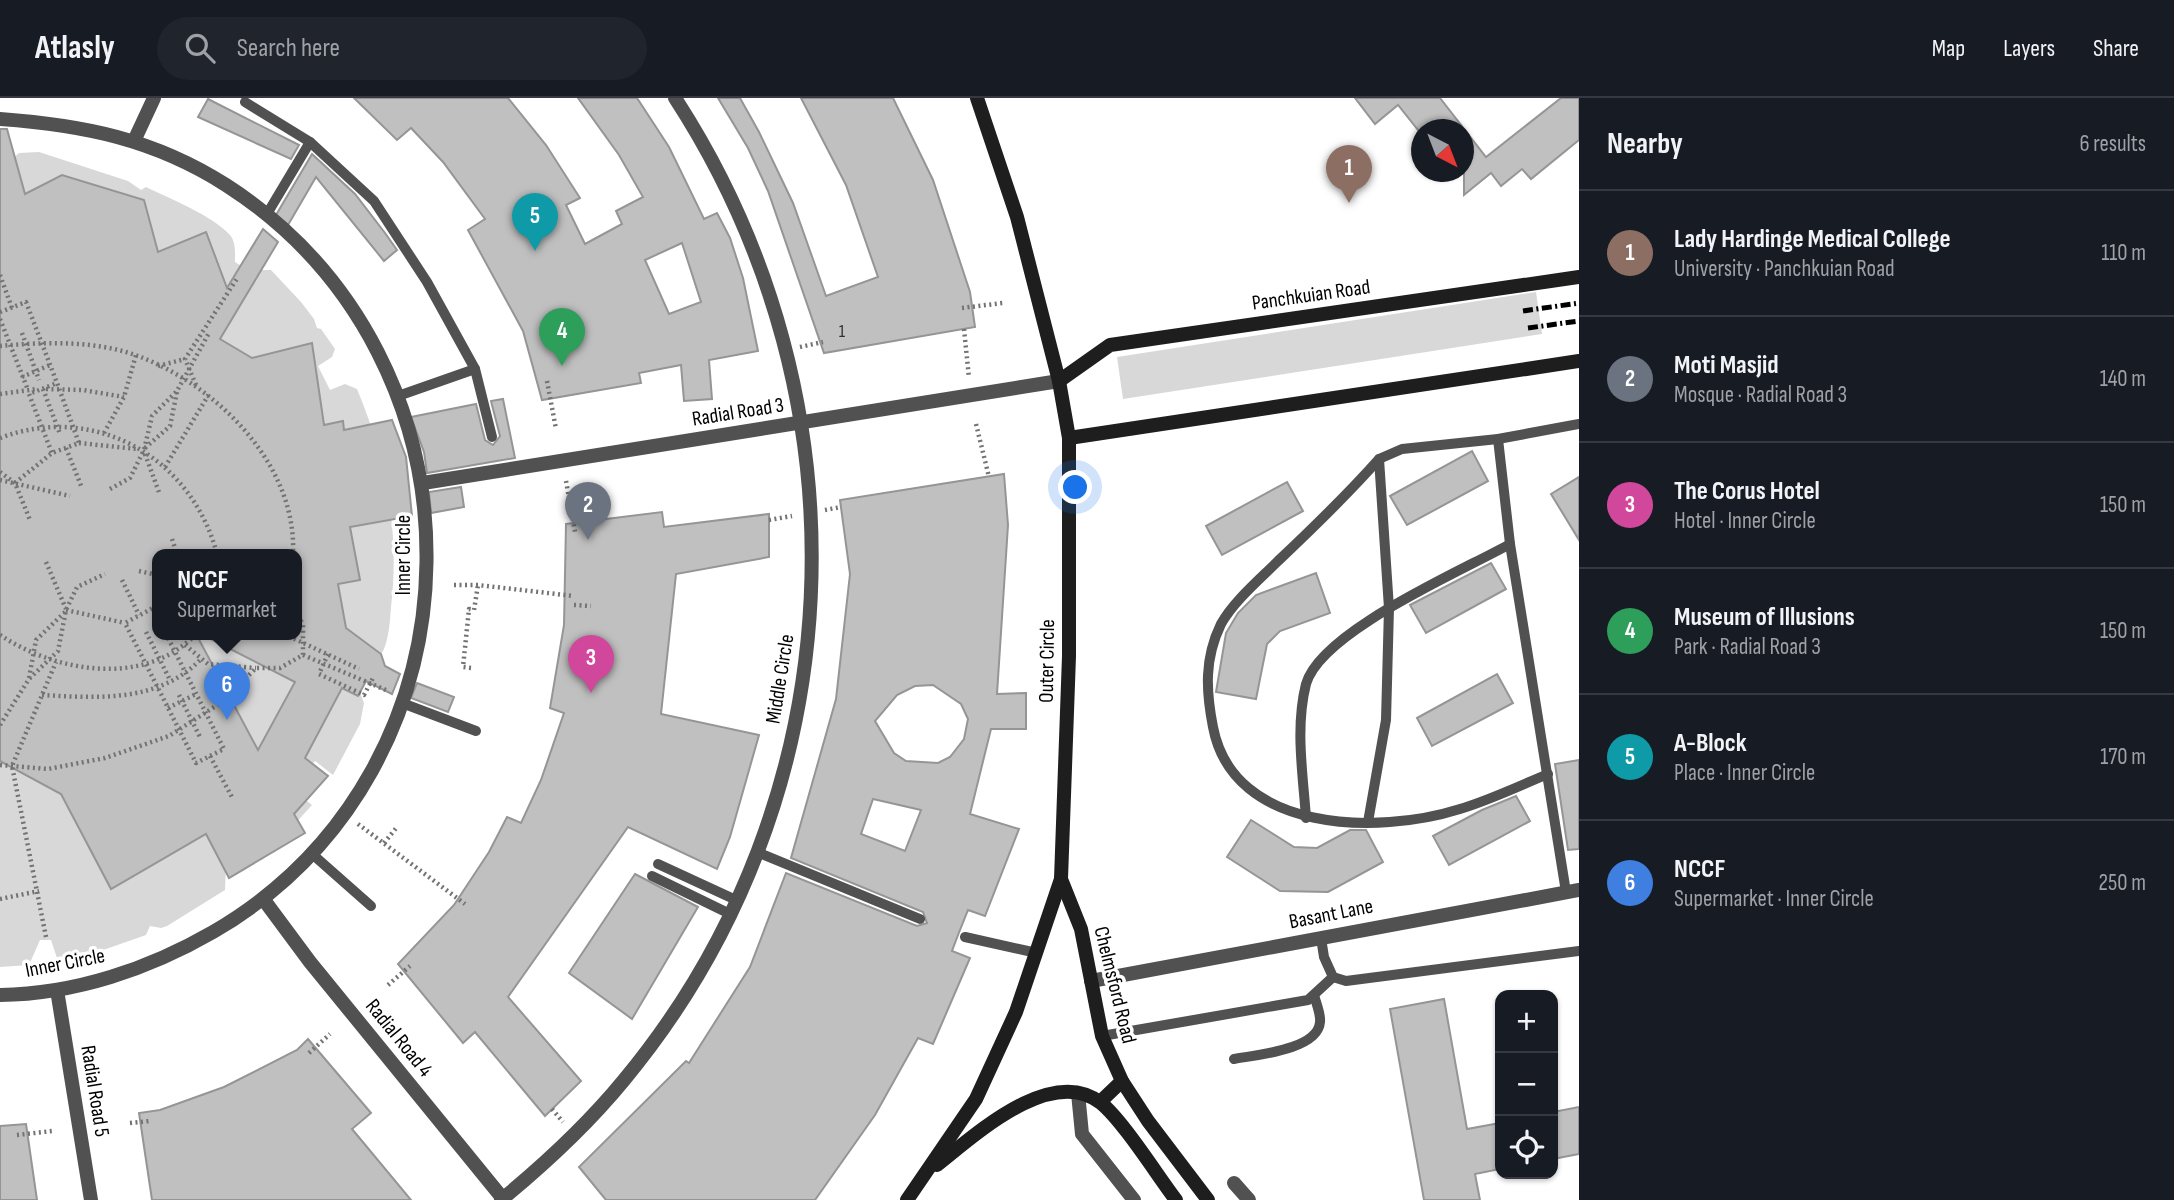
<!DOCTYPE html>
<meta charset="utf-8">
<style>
body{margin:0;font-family:"Sofia Sans Condensed",sans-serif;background:#20242c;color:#f1f3f6}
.controls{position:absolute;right:21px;bottom:21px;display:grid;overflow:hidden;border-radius:14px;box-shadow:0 2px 5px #0004}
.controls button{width:63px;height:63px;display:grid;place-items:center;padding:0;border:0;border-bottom:2px solid #363941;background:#171b24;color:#f1f3f6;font:35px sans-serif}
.compass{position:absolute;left:1411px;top:21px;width:63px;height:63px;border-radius:50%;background:#171b24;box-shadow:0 2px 5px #0004;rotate:138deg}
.you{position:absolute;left:1076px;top:390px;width:24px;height:24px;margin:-18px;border:5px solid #fff;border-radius:50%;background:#1a73e8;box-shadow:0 0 0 10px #1a73e833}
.badge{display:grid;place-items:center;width:46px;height:46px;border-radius:50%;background:#d93025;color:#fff;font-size:23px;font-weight:700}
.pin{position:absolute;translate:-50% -58px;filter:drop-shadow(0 2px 4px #0008)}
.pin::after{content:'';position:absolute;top:37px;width:24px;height:21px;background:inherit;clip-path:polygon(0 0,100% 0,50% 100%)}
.popup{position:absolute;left:152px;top:451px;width:150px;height:91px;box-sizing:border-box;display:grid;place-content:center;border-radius:14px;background:#171b24;filter:drop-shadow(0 2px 5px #0005);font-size:23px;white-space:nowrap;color:#9ea1a6}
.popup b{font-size:26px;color:#f1f3f6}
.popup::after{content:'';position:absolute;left:50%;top:100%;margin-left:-14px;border:14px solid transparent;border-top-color:#171b24}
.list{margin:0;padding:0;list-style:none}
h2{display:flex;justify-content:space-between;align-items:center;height:91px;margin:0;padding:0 28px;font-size:30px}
h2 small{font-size:23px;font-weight:400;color:#9ea1a6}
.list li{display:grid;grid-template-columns:46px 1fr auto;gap:21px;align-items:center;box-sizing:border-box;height:126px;padding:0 28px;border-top:2px solid #363941}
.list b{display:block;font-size:26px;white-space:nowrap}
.list p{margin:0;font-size:23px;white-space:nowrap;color:#9ea1a6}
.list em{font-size:23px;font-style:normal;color:#9ea1a6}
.icon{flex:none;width:38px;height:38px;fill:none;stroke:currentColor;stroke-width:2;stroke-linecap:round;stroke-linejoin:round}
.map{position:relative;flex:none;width:1579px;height:1102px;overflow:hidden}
header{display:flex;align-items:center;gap:42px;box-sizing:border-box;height:98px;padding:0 35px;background:#171b24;border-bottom:2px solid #363941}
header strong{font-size:33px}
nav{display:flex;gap:38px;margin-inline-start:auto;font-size:24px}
.search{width:490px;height:63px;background:#20242c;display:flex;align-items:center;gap:18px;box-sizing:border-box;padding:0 24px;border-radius:38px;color:#9ea1a6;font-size:26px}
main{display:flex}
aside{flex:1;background:#171b24}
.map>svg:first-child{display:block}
</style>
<header>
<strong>Atlasly</strong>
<div class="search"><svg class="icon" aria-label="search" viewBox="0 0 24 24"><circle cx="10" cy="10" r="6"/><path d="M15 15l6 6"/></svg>Search here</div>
<nav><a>Map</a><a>Layers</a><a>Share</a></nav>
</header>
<main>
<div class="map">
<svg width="1579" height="1102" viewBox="0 0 1579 1102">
<rect width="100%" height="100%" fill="#fff"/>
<g fill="#d8d8d8" fill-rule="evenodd">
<path d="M39,54L128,83L141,92L146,89C169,100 213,118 230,137C236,144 235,155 235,164L248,172H271L301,204L314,221L317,230L321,231L335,251L332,259L318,268L330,292L345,286L357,291C386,360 400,434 391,509C390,522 389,539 384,551C378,565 366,574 356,584L364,605L360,626L333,677L315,663L293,692L312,707L262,762L244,757L226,768L225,792L167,828L161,830L150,828L146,837L106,851L58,863L51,842H40L29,867L0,869V71L19,55ZM157,456H297V536H157Z"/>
<polygon points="1536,194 1542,236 1123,301 1117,259"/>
</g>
<g fill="#c0c0c0" stroke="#959595" stroke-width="2" fill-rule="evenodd">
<path d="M354,0H508L546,47L580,100L566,107L585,146L622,126L616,113L643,99L619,57L578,0H637L669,49L704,121L717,115L730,140L743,180L758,253L709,262L712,301L684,303L681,267L639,275L641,285L542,302L523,233L468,132L485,121L443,64L411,30L397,42ZM682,145L701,204L669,216L645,162Z"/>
<polygon points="718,0 740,0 759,34 793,105 826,198 878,179 846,87 801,0 893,0 933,82 970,194 975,229 824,255 768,93 748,50"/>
<polygon points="1355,0 1440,0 1486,59 1561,0 1579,0 1579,42 1531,81 1522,71 1501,88 1491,75 1464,97 1464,32 1418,32 1398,7 1375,26"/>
<polygon points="208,1 299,47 291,61 198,19"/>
<path d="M0,31H7L25,96L62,77L144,102L158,154L206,134L227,190L263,131L278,144L220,241L252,260L312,245L324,327L343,323L344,332L392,322L406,359L412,418L350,429L360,482L338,486L346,530L381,556L385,568L400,576L392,596L366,583L358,598L342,590L305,660L328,678L294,716L305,735L229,780L206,736L111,791L61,696L0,663ZM157,456H297V536H201L295,584L258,652L196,536H157Z"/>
<polygon points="312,56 355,96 385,135 397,152 384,163 316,79 288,127 276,117"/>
<polygon points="503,301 515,360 427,375 424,354 411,319 476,306 485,342 493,347 500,338 491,303"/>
<polygon points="1472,353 1488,383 1407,427 1390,398"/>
<path d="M1004,376L1008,427L997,596L1026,595V631H991L970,716L1019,731L985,818L968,812L958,837L952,853L970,860L933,946L918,940L875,1017L815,1102H606L579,1069L686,963L689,965L750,869L786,775L917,828L927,825L923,814L791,760L836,601L850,476L840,402ZM933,587L961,606L968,621L964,641L950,659L938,665L906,663L894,655L875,623L897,597L915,588ZM873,701L921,712L905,753L861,736Z"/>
<polygon points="1579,379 1579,442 1551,396"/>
<polygon points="1287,384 1303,413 1222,457 1206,428"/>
<polygon points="461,389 464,409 431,415 429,394"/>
<polygon points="662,414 664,429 769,416 769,459 676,476 661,616 759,637 730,739 717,771 628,729 508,899 581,983 545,1018 475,934 463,945 398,866 454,807 489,754 507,719 521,725 541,682 564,615 550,610 564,527 566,426"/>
<polygon points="1491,465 1506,491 1426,535 1410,507"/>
<polygon points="1316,475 1330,515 1280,533 1267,546 1256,601 1216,594 1226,535 1238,515 1256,497"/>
<polygon points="1497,576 1513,605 1432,648 1417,620"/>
<polygon points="417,585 454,599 448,614 411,600"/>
<polygon points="1579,662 1579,751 1568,752 1555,666"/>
<polygon points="1516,698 1530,723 1449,767 1433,738 1482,712"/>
<polygon points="1251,722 1294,749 1317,750 1350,732 1366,732 1383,764 1328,794 1280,793 1227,759"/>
<polygon points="635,776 698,809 632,921 569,875"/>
<polygon points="1444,901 1467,1031 1500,1025 1500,1071 1475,1076 1480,1102 1424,1102 1390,911"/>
<polygon points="308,941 371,1015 352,1031 411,1102 152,1102 139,1015 160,1012 224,989 297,952"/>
<polygon points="1579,1009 1579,1056 1553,1061 1553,1014"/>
<polygon points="26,1026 37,1102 0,1102 0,1028"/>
</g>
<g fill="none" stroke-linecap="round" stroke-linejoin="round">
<g stroke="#737373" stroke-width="4.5" stroke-dasharray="2 3.5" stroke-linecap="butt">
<polyline points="0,177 12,210"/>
<polyline points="962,210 1003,205"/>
<polyline points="0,214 26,204 57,285"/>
<polyline points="0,221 28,292"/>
<polyline points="964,231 969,280"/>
<polyline points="22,235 39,282"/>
<path d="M0,248C44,244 95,242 138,258C216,287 297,366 293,456"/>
<polyline points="800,249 823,244"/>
<polyline points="158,268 185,261"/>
<polyline points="22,279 50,267"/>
<polyline points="547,283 556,331"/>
<polyline points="196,287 185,261 238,179"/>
<polyline points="43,291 60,336"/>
<polyline points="46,291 83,292 124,299"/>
<polyline points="0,296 37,291"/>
<polyline points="976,326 989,379"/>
<polyline points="104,335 124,299 136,257"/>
<path d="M0,340C95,304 192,360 217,456"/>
<polyline points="79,345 137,351"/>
<polyline points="66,350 82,390"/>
<polyline points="145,350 170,328 177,294"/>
<polyline points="145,356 160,397"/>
<polyline points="165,369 209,296"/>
<polyline points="0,374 15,385 30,422"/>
<polyline points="0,382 70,398"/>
<polyline points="566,383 575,434"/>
<polyline points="15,385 52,355 79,345 57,285 29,296 52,355"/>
<polyline points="110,391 130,380 144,352 152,318 177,293 209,235"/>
<polyline points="825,412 841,409"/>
<polyline points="769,422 792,418"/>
<polyline points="172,441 177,456"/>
<polyline points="46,464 66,511"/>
<polyline points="139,473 157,477"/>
<polyline points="122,482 139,517"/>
<polyline points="454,487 478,487 574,498"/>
<polyline points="574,507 591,508"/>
<polyline points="66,512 125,525"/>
<polyline points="157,519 153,510 125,525 196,665 224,651 166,536"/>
<polyline points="146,534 170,582"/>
<polyline points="284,536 359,571"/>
<path d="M0,537C56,574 144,590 196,536"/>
<polyline points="185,547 208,566 256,570"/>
<polyline points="328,556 319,576 364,597 374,578"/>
<polyline points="303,557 386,592"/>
<polyline points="471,570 463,569 469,511 474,512 478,487"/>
<polyline points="29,580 36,542 65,514"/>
<path d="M42,597C99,600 158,605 201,561"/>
<polyline points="179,597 201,641"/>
<polyline points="168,610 196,596"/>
<polyline points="0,627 29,581 58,553 66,512 77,489 105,476"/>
<polyline points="210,658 233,701"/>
<polyline points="0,667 48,671 105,660 169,638 222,604 256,570 280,570 303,557 303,526 297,517"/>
<polyline points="358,726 465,806"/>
<polyline points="384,745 397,729"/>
<polyline points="0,801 39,793"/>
<polyline points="46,839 12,668 56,564"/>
<polyline points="388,887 410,868"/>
<polyline points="309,955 330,936"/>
<polyline points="552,1011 563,1024"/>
<polyline points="130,1025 150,1023"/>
<polyline points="17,1037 52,1033"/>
</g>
<g stroke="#515151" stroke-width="10">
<polyline points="245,4 310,44"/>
<polyline points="267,116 310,44 374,103 427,184 475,271 398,298"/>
<polyline points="475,271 492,339"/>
<polyline points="1498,341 1510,446 1566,794"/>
<polyline points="402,605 476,633"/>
<path d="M1548,676C1519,688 1490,702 1460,711C1378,737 1233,735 1213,629C1206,593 1204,561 1221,526C1234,503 1259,482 1278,463C1313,430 1347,397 1379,361L1402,351L1498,341L1579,326"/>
<path d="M1306,720C1303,676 1295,630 1306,586C1321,533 1462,473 1510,446"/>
<polyline points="1368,724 1386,622 1389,510 1379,361"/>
<polyline points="757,754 920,821"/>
<polyline points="311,755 371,808"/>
<polyline points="658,766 736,802"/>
<polyline points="652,778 730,816"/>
<polyline points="965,839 1037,855"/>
<polyline points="1321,840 1324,859 1333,879 1346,883 1579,853"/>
<polyline points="1102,938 1308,902 1333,879"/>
<path d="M1234,961C1255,957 1318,952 1320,924C1321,916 1316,905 1314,897"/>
</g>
<g stroke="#515151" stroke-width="14">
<polyline points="1091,883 1579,792"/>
<polyline points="1078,995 1082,1036 1134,1102"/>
<polyline points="1234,1085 1249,1102"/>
<path d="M501,1102C546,1065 588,1026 624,982C857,701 872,303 675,0"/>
</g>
<g stroke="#515151" stroke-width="14">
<path d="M0,21C83,27 154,41 226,87C497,261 494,671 213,834C149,871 75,896 0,897"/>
<polyline points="134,43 154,0"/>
<polyline points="423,385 1059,283"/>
<polyline points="264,802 310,864 504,1102"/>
<polyline points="57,892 91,1102"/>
</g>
<g stroke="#1e1e1e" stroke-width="14">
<polyline points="1059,283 1110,247 1579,179"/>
<polyline points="1069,340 1579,263"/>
<polyline points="1061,781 1081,831 1102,938 1122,983 1148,1023 1208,1102"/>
<polyline points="1100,1004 1122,983"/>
<path d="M937,1067C974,1038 1051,966 1101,1005C1123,1023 1157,1077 1176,1102"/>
<polyline points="907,1102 976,1001 1016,914 1061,781 1069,558 1069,340 1059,283 1017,119 977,0"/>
</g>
<g stroke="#000" stroke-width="5" stroke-dasharray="10 3.5 2 3.5" stroke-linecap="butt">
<polyline points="1523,213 1579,205"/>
<polyline points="1528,230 1579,223"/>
</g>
</g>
<g text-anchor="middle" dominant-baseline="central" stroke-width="7" stroke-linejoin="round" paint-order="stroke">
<g font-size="18" fill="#303030">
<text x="842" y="233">1</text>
</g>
<g font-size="21" fill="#000" stroke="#fff">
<text transform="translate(1311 197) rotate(-8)">Panchkuian Road</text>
<text transform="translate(738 314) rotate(-9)">Radial Road 3</text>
<text transform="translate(403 457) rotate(-90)">Inner Circle</text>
<text transform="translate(1047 563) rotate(-89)">Outer Circle</text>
<text transform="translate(780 581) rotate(-81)">Middle Circle</text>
<text transform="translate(1331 816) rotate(-11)">Basant Lane</text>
<text transform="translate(65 865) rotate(-11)">Inner Circle</text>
<text transform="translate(1115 887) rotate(76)">Chelmsford Road</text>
<text transform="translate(399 940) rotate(51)">Radial Road 4</text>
<text transform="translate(95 993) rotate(81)">Radial Road 5</text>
</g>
</g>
</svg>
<div class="controls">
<button>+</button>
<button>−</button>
<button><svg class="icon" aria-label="locate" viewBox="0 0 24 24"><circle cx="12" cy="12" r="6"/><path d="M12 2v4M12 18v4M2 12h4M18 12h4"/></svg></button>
</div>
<svg class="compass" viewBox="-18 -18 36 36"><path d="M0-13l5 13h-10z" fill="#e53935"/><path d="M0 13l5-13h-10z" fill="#9ea1a6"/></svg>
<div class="you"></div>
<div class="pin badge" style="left:1349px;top:105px;background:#8d6e63">1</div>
<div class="pin badge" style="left:588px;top:442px;background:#6b7280">2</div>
<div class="pin badge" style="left:591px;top:595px;background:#d1479c">3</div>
<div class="pin badge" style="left:562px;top:268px;background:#2e9e5b">4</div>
<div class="pin badge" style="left:535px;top:153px;background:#0f9aa8">5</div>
<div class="pin badge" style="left:227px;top:622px;background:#3f7fe0">6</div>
<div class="popup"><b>NCCF</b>Supermarket</div>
</div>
<aside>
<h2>Nearby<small>6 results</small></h2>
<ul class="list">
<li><span class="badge" style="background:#8d6e63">1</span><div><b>Lady Hardinge Medical College</b><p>University · Panchkuian Road</p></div><em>110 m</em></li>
<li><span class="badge" style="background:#6b7280">2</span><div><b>Moti Masjid</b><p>Mosque · Radial Road 3</p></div><em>140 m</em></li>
<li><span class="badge" style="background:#d1479c">3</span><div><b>The Corus Hotel</b><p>Hotel · Inner Circle</p></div><em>150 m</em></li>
<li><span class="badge" style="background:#2e9e5b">4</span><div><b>Museum of Illusions</b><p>Park · Radial Road 3</p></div><em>150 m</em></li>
<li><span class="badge" style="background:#0f9aa8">5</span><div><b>A-Block</b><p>Place · Inner Circle</p></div><em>170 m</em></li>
<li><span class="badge" style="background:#3f7fe0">6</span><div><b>NCCF</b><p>Supermarket · Inner Circle</p></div><em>250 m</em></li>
</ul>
</aside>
</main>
